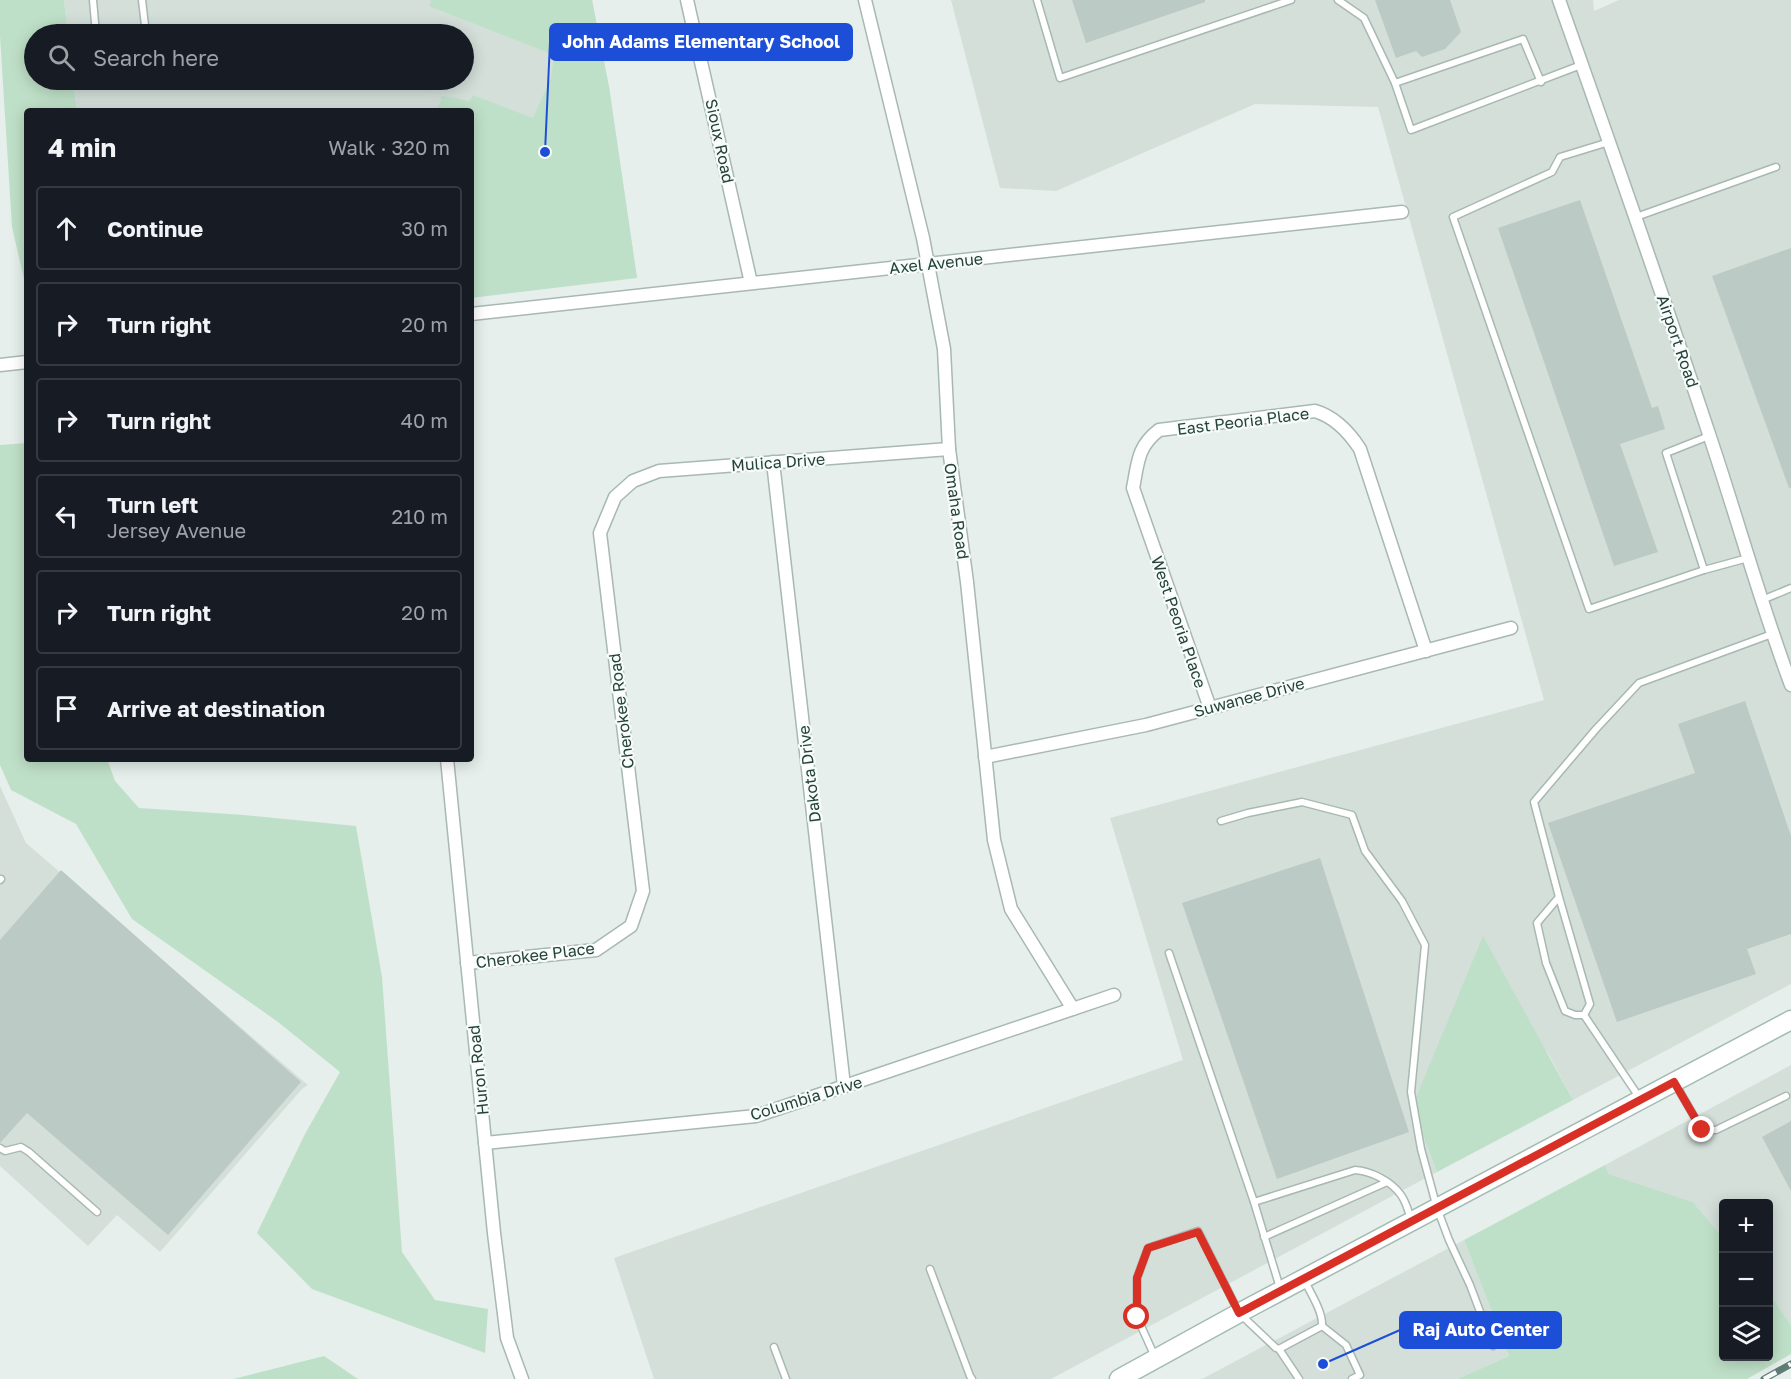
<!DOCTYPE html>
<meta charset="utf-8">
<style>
body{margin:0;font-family:"Golos Text",sans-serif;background:#242831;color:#f1f3f6}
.controls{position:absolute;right:18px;bottom:18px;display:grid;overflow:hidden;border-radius:6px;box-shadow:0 3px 15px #0003}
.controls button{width:54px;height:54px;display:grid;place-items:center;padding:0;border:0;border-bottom:2px solid #363941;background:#171b24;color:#f1f3f6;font:30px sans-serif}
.stop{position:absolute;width:18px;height:18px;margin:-14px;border:4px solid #d93025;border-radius:50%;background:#fff}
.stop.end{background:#d93025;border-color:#fff;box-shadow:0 2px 6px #0008}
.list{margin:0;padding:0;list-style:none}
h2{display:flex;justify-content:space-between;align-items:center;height:78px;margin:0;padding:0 24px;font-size:26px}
h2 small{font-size:20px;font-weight:400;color:#9ea1a6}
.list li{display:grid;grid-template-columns:39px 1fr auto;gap:18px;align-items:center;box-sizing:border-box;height:84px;margin:0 12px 12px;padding:0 12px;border:2px solid #363941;border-radius:6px}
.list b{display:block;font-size:22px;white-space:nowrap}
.list p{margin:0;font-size:20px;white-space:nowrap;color:#9ea1a6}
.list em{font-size:20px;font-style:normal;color:#9ea1a6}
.icon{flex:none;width:33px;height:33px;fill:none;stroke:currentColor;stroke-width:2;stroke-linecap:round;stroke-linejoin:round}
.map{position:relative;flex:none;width:1791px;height:1379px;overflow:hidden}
.search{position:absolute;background:#171b24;box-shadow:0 3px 15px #0003;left:24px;top:24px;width:450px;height:66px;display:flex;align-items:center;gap:15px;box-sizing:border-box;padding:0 21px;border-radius:33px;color:#9ea1a6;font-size:22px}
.panel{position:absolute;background:#171b24;box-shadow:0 3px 15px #0003;left:24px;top:108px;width:450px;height:654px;border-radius:6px}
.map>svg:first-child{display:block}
</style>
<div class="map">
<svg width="1791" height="1379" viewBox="0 0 1791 1379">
<rect width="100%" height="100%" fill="#e6efeb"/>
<g fill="#d4dfda">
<polygon points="64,0 592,0 609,87 637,278 471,111 77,111 73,80 464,80 464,34 68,34"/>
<polygon points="951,0 1593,0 1594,11 1619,0 1791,0 1791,984 1573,1100 1547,1051 1412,1107 1437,1172 1051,1379 654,1379 614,1258 1183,1060 1110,818 1544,700 1378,107 1255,104 1056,191 1000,188"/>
<polygon points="0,786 26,843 308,1085 302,1089 160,1252 117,1215 88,1246 0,1166"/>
<polygon points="1791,1065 1791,1325 1769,1293 1768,1204 1724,1204 1723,1238 1693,1202 1609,1174 1605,1165"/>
<polygon points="1464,1240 1509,1356 1457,1379 1202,1379"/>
</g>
<g fill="#bfe0c8">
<polygon points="0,0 64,0 68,34 34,34 34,80 73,80 77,111 27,111 27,292 12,227 0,36"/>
<polygon points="431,0 592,0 609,87 637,278 471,298 471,111 437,111 442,96 469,101 473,95 533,118 551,78 554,55 429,6"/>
<polygon points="27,443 27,759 107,759 115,781 139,808 244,815 356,826 382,977 402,1252 435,1300 488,1309 485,1353 312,1289 257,1233 305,1134 340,1072 278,1022 132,919 76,824 11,790 0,765 0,445"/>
<polygon points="1483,936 1573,1100 1437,1172 1412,1107"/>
<polygon points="1605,1165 1609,1174 1693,1202 1723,1238 1724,1356 1768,1356 1769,1293 1791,1325 1791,1354 1747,1379 1457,1379 1509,1356 1464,1240"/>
<polygon points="324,1356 358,1379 233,1379"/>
</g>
<g fill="#bbcac4">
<polygon points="1072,0 1205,0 1205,2 1086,43"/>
<polygon points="1375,0 1450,0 1461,32 1445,49 1422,57 1416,51 1396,58"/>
<polygon points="1580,200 1652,408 1658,406 1665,429 1620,444 1658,552 1614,566 1498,228"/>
<polygon points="1791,248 1791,488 1789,488 1712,276"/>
<polygon points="1745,701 1791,836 1791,934 1747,949 1756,974 1617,1022 1548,823 1695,773 1678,724"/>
<polygon points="1320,858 1409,1132 1277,1179 1182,903"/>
<polygon points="61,870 301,1082 168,1235 27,1113 0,1143 0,940"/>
<polygon points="1791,1121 1791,1191 1762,1137"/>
</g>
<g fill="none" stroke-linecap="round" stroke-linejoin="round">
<g stroke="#a8b8b2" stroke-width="9">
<g id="lane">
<polyline points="93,0 96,34"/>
<polyline points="142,0 146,34"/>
<polyline points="1037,0 1060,78 1291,0"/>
<polyline points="1338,0 1364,18 1395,83 1523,39 1541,82"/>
<polyline points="1395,83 1411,130 1581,65"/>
<polyline points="1609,142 1560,157 1552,172 1453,217 1589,609 1704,570 1748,558"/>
<polyline points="1636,217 1776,167"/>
<polyline points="1704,570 1666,453 1709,436"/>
<polyline points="1762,600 1791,588"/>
<polyline points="1221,821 1248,813 1302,802 1352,815 1365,851 1402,901 1425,945 1411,1092 1421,1149 1437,1208 1449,1240 1470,1285 1493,1346"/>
<polyline points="0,880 1,879"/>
<polyline points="1559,897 1537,923 1546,963 1565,1011 1575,1015 1584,1015 1590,1004 1559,897 1534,802 1596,729 1639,683 1772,634"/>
<polyline points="1169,953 1254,1202"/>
<polyline points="1584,1015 1639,1097"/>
<polyline points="1676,1085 1702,1130 1716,1130 1786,1096"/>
<polyline points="0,1148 5,1151 21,1147 29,1152 97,1212"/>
<polyline points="1264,1237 1387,1182"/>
<polyline points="930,1269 970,1376 972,1379"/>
<path d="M1280,1288L1254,1202L1355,1170C1371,1171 1391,1181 1401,1195C1406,1202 1408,1211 1411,1218"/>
<polyline points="1322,1326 1346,1345 1360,1375 1352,1379"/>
<polyline points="774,1347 786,1379"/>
<polyline points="1279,1349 1299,1379"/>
<path d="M1155,1357L1137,1317V1278L1148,1248L1198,1231L1239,1313L1276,1348L1279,1349L1322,1326C1323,1311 1310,1293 1304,1279"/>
</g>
</g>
<g stroke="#a8b8b2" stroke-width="15">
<g id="street">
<polyline points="687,0 751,283"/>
<polyline points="865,0 923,238 944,349 949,449 967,582 994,840 1011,909 1073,1009"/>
<path d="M1559,0C1610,144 1661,289 1709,434C1737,517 1760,602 1791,685"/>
<polyline points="471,314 1402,212"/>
<polyline points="0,365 27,362"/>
<polyline points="773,462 844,1086"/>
<path d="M1210,708L1133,488C1138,463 1137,447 1159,430L1315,411C1335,417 1349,432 1360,449L1426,651"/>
<polyline points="985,757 1146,725 1511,628"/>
<polyline points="447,759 494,1233 507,1338 522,1379"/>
<polyline points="467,963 596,950 631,926 643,891 600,533 615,497 633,481 659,471 949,449"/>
<polyline points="485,1143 756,1116 1114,995"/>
</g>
</g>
<g stroke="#a4bbb3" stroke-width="21">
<polyline id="secondary" points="1119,1379 1239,1313 1791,1020"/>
</g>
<use href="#lane" stroke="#fff" stroke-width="6"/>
<use href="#street" stroke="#fff" stroke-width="12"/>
<use href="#secondary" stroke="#fff" stroke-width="18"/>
<g stroke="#5f7d75" stroke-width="7">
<polyline id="rail" points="1764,1379 1791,1364"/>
</g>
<use href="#rail" stroke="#f7fbf9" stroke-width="4.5" stroke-dasharray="14" stroke-linecap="butt"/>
</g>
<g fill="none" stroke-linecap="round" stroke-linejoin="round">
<polyline stroke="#d93025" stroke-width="8" points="1137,1317 1137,1278 1148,1248 1198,1232 1239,1313 1674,1082 1702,1130"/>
</g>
<g text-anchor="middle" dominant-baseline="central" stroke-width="4.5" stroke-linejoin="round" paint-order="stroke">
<g font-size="16" fill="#24423a" stroke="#f7fbf9">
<text transform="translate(720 141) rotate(78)">Sioux Road</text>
<text transform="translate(936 263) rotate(-6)">Axel Avenue</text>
<text transform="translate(1678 341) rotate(71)">Airport Road</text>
<text transform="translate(1243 421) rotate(-7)">East Peoria Place</text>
<text transform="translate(778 462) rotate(-4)">Mulica Drive</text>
<text transform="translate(957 511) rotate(82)">Omaha Road</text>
<text transform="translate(1179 622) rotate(71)">West Peoria Place</text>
<text transform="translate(1249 697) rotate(-15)">Suwanee Drive</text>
<text transform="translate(621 711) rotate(-97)">Cherokee Road</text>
<text transform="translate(809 774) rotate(-97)">Dakota Drive</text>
<text transform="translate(535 955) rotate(-7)">Cherokee Place</text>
<text transform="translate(478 1070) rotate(-96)">Huron Road</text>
<text transform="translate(806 1098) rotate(-17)">Columbia Drive</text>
</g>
</g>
<path fill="none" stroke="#1d4ed8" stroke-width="2" d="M545 152L550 42M1323 1364L1400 1330"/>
<g fill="#1d4ed8" stroke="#f7fbf9" stroke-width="2">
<circle cx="545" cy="152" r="6"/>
<circle cx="1323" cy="1364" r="6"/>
</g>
<g fill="#1d4ed8" stroke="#1d4ed8" stroke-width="2">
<rect x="550" y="24" width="302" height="36" rx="6"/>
<rect x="1400" y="1312" width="161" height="36" rx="6"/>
</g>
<g font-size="18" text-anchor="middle" font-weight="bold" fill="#fff">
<text x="701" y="48">John Adams Elementary School</text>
<text x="1481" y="1336">Raj Auto Center</text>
</g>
</svg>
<div class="controls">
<button>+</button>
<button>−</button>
<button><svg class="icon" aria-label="layers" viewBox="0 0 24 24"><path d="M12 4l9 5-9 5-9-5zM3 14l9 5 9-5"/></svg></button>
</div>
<div class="stop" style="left:1137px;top:1317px"></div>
<div class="stop end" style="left:1702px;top:1130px"></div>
<div class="search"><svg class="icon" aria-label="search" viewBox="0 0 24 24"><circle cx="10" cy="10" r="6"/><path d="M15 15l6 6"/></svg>Search here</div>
<section class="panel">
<h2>4 min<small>Walk · 320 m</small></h2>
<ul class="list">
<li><svg class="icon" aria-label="ahead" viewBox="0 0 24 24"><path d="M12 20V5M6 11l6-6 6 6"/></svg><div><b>Continue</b></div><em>30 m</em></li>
<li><svg class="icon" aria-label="right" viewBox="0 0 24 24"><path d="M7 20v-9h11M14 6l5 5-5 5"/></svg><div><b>Turn right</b></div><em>20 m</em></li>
<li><svg class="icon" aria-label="right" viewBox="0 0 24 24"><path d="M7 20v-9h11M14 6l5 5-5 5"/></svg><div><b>Turn right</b></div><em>40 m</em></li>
<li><svg class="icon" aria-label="left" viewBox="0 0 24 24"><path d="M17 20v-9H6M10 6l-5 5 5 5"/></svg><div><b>Turn left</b><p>Jersey Avenue</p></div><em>210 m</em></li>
<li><svg class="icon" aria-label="right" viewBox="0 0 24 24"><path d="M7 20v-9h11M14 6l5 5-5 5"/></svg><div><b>Turn right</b></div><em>20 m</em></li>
<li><svg class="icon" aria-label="arrive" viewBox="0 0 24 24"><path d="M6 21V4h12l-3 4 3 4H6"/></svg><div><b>Arrive at destination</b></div></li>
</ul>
</section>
</div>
